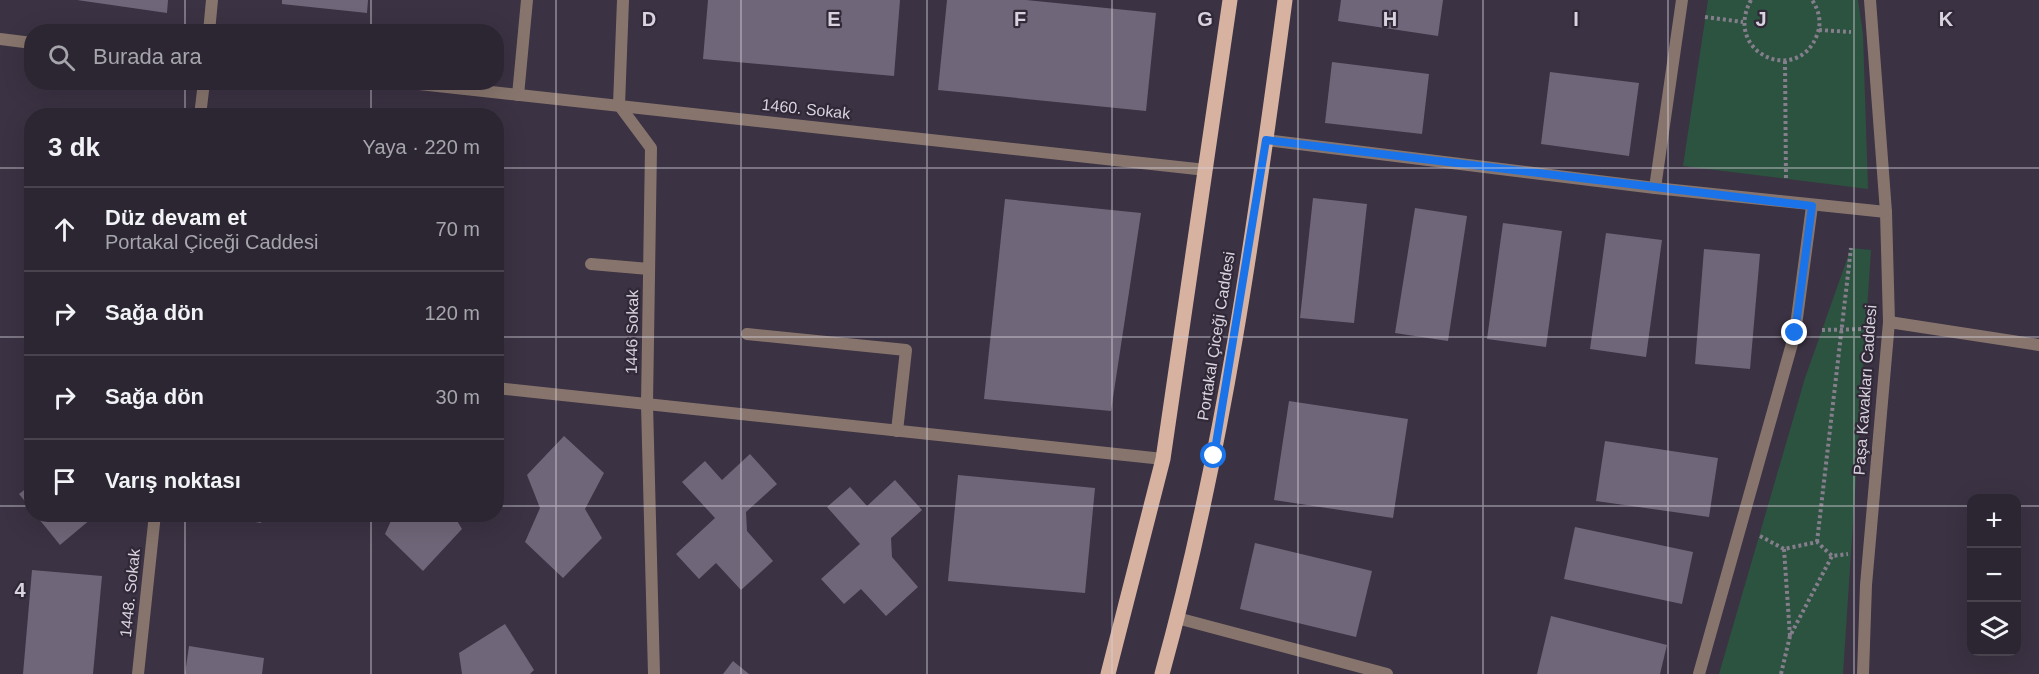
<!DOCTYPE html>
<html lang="tr">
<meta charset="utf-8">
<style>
body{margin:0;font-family:Helvetica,sans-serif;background:#342e3a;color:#f1f3f6}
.controls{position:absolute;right:18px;bottom:18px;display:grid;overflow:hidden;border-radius:12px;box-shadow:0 6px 24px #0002}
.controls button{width:54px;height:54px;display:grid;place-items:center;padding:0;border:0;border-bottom:2px solid #48434d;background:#2c2632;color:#f1f3f6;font:30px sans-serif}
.stop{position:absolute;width:18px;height:18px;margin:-14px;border:4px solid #1a73e8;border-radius:50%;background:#fff}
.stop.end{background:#1a73e8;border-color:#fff;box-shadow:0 2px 6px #0008}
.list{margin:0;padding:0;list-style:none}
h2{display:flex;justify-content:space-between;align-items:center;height:78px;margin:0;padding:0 24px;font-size:26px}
h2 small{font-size:20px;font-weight:400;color:#a6a5ac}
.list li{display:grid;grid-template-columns:39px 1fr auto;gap:18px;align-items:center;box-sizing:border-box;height:84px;padding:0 24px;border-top:2px solid #48434d}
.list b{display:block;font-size:22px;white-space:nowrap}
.list p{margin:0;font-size:20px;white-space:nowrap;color:#a6a5ac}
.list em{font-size:20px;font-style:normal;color:#a6a5ac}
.icon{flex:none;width:33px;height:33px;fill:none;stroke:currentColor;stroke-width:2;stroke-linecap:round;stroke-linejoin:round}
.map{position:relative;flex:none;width:2039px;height:674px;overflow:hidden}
.search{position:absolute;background:#2c2632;box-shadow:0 6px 24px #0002;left:24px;top:24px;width:480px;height:66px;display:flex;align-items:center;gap:15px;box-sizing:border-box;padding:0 21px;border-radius:24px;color:#a6a5ac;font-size:22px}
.panel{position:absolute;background:#2c2632;box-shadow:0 6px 24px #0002;left:24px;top:108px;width:480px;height:414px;border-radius:24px}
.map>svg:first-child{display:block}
</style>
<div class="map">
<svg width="2039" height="674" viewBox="0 0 2039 674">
<rect width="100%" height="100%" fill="#3b3243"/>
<g fill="#2c533f">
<polygon points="1708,0 1858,0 1863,34 1868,189 1683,166"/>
<polygon points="1851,248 1871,250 1843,674 1719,674 1805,378"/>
</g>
<g fill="#706679">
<polygon points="77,0 168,0 167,13"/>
<polygon points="282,0 368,0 367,13 282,4"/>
<polygon points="708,0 900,0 894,76 703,59"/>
<polygon points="947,0 1026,0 1156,13 1146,111 938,90"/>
<polygon points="1341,0 1443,0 1438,36 1338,21"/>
<polygon points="1332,62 1429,74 1422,134 1325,123"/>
<polygon points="1550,72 1639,83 1629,156 1541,144"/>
<polygon points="1313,198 1367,204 1354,323 1300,318"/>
<polygon points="1005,199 1141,213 1111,411 984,399"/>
<polygon points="1415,208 1467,216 1448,341 1395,333"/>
<polygon points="1503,223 1562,231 1546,347 1487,339"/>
<polygon points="1606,233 1662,240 1646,357 1590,349"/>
<polygon points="1704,249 1760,254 1750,369 1695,364"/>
<polygon points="1289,401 1408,419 1393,518 1274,500"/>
<polygon points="564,436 604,473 585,509 602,538 563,578 525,542 540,508 527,475"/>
<polygon points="1605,441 1718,458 1709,517 1596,501"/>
<polygon points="750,454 777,484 746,512 747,531 773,561 741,590 716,563 699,579 676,554 715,518 682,482 705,461 722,480"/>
<polygon points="958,475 1095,488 1085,593 948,581"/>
<polygon points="895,480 922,510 891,538 892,557 918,587 886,616 861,589 844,604 821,579 860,544 827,507 850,487 867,506"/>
<polygon points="32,484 32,510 19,494"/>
<polygon points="35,514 97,514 60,545"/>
<polygon points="208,514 262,514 261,523"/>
<polygon points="394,514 453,514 462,529 423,571 385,534"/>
<polygon points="1575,527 1693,552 1682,604 1564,579"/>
<polygon points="1255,543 1372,571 1356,637 1240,609"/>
<polygon points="32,570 102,576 93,674 23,674"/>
<polygon points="1551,616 1667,645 1660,674 1537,674"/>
<polygon points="505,624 534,670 530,674 462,674 459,653"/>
<polygon points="189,646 264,658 262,674 185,674"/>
<polygon points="733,661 749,674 723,674"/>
</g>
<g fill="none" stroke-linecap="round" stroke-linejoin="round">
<g stroke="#857e8c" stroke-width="4" stroke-dasharray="3 3" stroke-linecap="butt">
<path d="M1751,0C1722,53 1798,86 1817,35C1822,23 1819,10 1812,0"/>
<polyline points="1705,17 1743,22"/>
<polyline points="1819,30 1851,32"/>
<polyline points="1785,61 1786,180"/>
<polyline points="1822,330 1866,329"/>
<polyline points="1760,536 1784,549 1817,542 1832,556 1848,554"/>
<polyline points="1817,542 1851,248"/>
<polyline points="1784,549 1790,636 1832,556"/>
<polyline points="1781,674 1790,636"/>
</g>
<g stroke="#87756d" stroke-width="12">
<polyline points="518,95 527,0"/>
<polyline points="591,264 649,269"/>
<polyline points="747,334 906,350 897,431"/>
</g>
<g stroke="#87756d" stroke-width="12">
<polyline points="623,0 619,105 651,148 647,404 654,674"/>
<polyline points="209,32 212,0"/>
<polyline points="0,39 32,43"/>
<polyline points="401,82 1206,170"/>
<polyline points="200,116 204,82"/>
<polyline points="1266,140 1655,188 1886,212"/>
<polyline points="1655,188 1682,0"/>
<polyline points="1889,322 2039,345"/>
<polyline points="496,388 1163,459"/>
<polyline points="1177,618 1387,674"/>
<polyline points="138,674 155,514"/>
<polyline points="1699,674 1795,333 1812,206"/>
<polyline points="1863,674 1866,585 1889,322 1886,212 1870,0"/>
</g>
<g stroke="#d7b2a1" stroke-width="15">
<polyline points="1108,674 1163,459 1230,0"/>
<path d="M1162,674C1223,454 1255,226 1285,0"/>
</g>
</g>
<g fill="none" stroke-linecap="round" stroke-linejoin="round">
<polyline stroke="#1a73e8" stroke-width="8" points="1214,456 1266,140 1812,206 1795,333"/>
</g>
<path fill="none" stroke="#d8d3de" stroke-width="1.5" stroke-opacity="0.55" d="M185,0V32M371,0V32M556,0V674M741,0V674M927,0V674M1112,0V674M1298,0V674M1483,0V674M1668,0V674M1854,0V674M185,82V116M371,82V116M0,168H32M496,168H2039M0,337H32M496,337H2039M0,506H32M496,506H1972M2016,506H2039M185,514V674M371,514V674"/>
<g text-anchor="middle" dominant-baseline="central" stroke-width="4.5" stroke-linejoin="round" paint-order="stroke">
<g font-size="16" fill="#d8d3de" stroke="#312838">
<text transform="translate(806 109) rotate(6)">1460. Sokak</text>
<text transform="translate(632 332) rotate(-89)">1446 Sokak</text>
<text transform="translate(1216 336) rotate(-81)">Portakal Çiceği Caddesi</text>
<text transform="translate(1865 390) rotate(-86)">Paşa Kavakları Caddesi</text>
<text transform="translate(130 593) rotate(-84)">1448. Sokak</text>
</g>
</g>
<g font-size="20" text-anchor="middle" font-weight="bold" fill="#d8d3de" stroke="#312838" stroke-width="4.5" stroke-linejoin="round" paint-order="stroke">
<text x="649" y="26">D</text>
<text x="834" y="26">E</text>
<text x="1020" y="26">F</text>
<text x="1205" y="26">G</text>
<text x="1390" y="26">H</text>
<text x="1576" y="26">I</text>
<text x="1761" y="26">J</text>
<text x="1946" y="26">K</text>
<text x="20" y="597">4</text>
</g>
</svg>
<div class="controls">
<button>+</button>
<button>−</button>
<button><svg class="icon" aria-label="layers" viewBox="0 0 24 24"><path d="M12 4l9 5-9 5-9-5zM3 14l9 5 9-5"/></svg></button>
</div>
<div class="stop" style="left:1214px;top:456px"></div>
<div class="stop end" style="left:1795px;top:333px"></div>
<div class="search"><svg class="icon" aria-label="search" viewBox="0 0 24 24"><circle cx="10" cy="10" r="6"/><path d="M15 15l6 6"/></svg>Burada ara</div>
<section class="panel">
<h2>3 dk<small>Yaya · 220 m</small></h2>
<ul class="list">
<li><svg class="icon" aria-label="ahead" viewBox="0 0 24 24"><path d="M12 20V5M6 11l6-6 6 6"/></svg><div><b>Düz devam et</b><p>Portakal Çiceği Caddesi</p></div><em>70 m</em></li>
<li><svg class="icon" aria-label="right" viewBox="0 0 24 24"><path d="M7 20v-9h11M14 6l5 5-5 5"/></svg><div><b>Sağa dön</b></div><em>120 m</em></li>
<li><svg class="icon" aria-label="right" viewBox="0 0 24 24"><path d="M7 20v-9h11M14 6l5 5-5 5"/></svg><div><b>Sağa dön</b></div><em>30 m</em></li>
<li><svg class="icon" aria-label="arrive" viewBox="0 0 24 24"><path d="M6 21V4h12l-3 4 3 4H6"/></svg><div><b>Varış noktası</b></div></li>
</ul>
</section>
</div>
